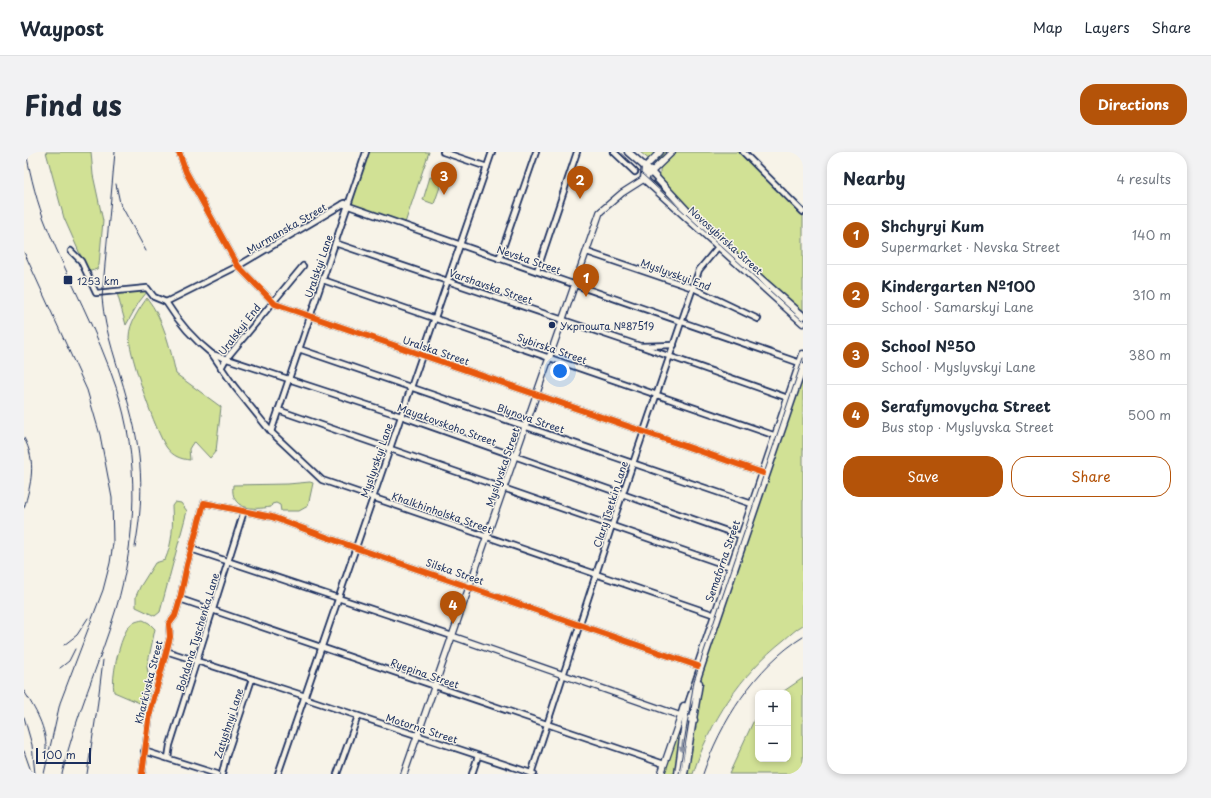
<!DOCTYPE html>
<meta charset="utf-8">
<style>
body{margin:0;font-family:"Playpen Sans",sans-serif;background:#f2f2f3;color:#1f2937}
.controls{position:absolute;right:12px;bottom:12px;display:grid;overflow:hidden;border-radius:8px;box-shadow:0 2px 6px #0003}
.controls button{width:36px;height:36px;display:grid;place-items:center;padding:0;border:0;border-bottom:1px solid #e0e1e3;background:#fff;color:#1f2937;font:20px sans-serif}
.scale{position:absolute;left:12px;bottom:10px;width:55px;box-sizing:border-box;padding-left:4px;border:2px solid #1b2f5e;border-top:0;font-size:11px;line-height:14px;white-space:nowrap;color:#1b2f5e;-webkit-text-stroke:3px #f7f3e8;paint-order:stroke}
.you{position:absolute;left:536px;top:219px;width:14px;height:14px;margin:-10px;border:3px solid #fff;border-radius:50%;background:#1a73e8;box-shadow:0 0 0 6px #1a73e833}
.badge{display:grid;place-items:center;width:26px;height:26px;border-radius:50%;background:#b45309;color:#fff;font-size:13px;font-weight:700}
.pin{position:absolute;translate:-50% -33px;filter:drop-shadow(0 1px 2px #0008)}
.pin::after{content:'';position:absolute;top:21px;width:14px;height:12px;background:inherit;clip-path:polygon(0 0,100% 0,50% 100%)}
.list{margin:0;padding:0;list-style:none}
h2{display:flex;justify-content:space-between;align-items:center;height:52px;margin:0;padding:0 16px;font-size:17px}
h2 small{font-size:13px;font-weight:400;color:#747a83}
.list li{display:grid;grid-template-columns:26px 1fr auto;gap:12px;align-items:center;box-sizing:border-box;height:60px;padding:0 16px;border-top:1px solid #e0e1e3}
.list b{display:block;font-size:15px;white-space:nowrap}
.list p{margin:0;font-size:13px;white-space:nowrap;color:#747a83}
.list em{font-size:13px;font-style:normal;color:#747a83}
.actions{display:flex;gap:8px;padding:12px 16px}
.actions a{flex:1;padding:9px 0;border:1px solid #b45309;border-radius:16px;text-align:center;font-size:14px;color:#b45309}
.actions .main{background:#b45309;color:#fff}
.map{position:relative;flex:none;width:779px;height:622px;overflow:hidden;border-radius:16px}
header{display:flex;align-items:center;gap:24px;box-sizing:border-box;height:56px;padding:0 20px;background:#fff;border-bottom:1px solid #e0e1e3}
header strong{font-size:19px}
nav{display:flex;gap:22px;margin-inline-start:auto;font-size:14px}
.intro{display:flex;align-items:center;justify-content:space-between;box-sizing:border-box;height:96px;padding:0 24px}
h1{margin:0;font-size:28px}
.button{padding:10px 18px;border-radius:16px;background:#b45309;color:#fff;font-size:14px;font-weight:700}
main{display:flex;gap:24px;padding:0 24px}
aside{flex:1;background:#fff;border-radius:16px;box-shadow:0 2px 6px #0003}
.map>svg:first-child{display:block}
</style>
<header>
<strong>Waypost</strong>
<nav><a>Map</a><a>Layers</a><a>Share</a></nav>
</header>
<div class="intro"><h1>Find us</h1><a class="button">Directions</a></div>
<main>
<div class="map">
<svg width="779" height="622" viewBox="0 0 779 622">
<rect width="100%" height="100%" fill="#f7f3e8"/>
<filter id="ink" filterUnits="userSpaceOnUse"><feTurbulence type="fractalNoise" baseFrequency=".025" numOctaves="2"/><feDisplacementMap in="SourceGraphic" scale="8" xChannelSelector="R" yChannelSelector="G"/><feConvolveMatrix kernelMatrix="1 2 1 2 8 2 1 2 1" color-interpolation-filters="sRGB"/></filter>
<g filter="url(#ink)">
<g fill="#d1e195" stroke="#76887a">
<polygon points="22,0 67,0 69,23 79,69 75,113 73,117 64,120 40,66"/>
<polygon points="345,0 405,0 381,71 327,52"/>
<polygon points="616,0 719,0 779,60 779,171 626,34 636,26 636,12 627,9"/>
<polygon points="406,25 418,29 410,52 399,48"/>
<polygon points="120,138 123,140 115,150 102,173 93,141"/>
<path d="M123,146C140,168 146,195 152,222L197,255L192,299L186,306L171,290L168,292L165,297L166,308C156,307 149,304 143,296C132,282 105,201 105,185C105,171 116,156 123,146Z"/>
<path d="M779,198V473C772,477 766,483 760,488C717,522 686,569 669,622H637Z"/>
<path d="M286,330L289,331L284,354L275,359H257L256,353L252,351L248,352L247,355C228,358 206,358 209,333L264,332Z"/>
<path d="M151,350L157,351L163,359L136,460L131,464L112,455V444L116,435L131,411L141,408C149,390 149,373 148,354Z"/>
<path d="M119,468L125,471L131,477L123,515L126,531L124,548L118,552L90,540C87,525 95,491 103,477C106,471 113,469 119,468Z"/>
<polygon points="779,526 779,622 705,622 730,568 734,563 734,607 764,607 764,541 757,541"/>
</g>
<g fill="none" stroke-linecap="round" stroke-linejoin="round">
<g stroke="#1b2f5e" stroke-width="8">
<g id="minor">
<polyline points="155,0 162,20 214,114 251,152 739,321"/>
<polyline points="419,0 463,15"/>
<polyline points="590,0 611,20"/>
<polyline points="719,0 779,60"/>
<polyline points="319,52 776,211"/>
<polyline points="311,91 616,194"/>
<polyline points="47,99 57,109 72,141 123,136 130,145 142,150"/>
<polyline points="563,100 669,136 734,167"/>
<polyline points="475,107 512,0"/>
<polyline points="513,119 553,0"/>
<polyline points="299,128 752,284"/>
<path d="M142,150C155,171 169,187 188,202L377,264L717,384"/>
<polyline points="142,150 214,114 321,51"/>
<polyline points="650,193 616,194 764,246"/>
<polyline points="275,197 728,352"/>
<polyline points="188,202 210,234 247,280 298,328 691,463"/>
<polyline points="197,216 202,207 279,114"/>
<polyline points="254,258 707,415"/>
<polyline points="247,280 342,0"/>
<polyline points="167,397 428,484"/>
<polyline points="156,447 640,612"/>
<polyline points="142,499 281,544"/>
<polyline points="280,546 510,622"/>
<polyline points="120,599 193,622"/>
<polyline points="144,606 146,593 220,359"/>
<polyline points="118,622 126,561 146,485 145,472 151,464 156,447 163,413 180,351 248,365 332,396 674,514"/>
<polyline points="198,622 202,605 228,527"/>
<polyline points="254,622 468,0"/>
<polyline points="313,622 334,564"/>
<polyline points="448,622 454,604"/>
<polyline points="507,622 588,373 675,118 694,95"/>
</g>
</g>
<g stroke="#1b2f5e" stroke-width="8">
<g id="tertiary">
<polyline points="621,15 636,0"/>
<polyline points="428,484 657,564 637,622"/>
<polyline points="380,622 576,60 598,41 620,27 648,0"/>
</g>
</g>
<g stroke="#1b2f5e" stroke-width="9">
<g id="secondary">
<polyline points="604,0 627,20 679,76 779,164"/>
<polyline points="621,15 620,27 779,171"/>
<polyline points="674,513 779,202"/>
<polyline points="660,554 657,564 670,568"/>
<polyline points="654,622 663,556 779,215"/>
<polyline points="660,622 675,531"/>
</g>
</g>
<use href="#minor" stroke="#f7f3e8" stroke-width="4.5"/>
<use href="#tertiary" stroke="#f7f3e8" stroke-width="5.5"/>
<use href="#secondary" stroke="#f7f3e8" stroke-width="6"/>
<g stroke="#1b2f5e" stroke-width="1">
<polyline points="594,0 779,169"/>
<polyline points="655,622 670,529 779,206"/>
</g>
<g stroke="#1b2f5e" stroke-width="1">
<path d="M2,0C7,26 13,51 23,75C45,129 74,180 92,235C116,306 113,386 92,457C75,513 51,565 38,622"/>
<path d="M91,0L78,146C81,182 94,213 103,247C118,297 121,343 111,395"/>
<polyline points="92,32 96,51 122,99"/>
<polyline points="0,100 63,238 76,283 88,346 89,391 86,411 79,438 36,551 20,622"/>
<path d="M0,286C13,310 7,332 0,356"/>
<polyline points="40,493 53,483 64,466"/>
<polyline points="36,516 45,509 51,497"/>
<path d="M0,539C11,557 23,576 22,598"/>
<polyline points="0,565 8,593 11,622"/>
<polyline points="0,599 8,622"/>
<polyline points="0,618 2,622"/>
<polyline points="63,622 73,557 79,508"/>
<path d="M679,622C696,571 732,514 779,485"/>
</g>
<g stroke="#f7f3e8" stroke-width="8">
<g id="cycleway">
<polyline points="155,0 162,20 214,114 251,152 739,321"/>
<polyline points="118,622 126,561 146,485 145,472 151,464 156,447 163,413 180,351 248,365 332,396 674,514"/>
</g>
</g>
<use href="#cycleway" stroke="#e8590c" stroke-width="6"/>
</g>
<defs><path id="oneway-solid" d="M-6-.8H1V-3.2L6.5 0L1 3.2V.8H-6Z"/></defs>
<use fill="#8991a3" href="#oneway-solid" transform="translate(658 594) rotate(98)"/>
</g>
<g fill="#1b2f5e" stroke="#f7f3e8" stroke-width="1.5">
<rect x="39" y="123" width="10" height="10" rx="2"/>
<circle cx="528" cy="173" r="4"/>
</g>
<g text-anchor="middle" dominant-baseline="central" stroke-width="3" stroke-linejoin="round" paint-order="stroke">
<g font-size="10" fill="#1b2f5e" stroke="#f7f3e8">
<text transform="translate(262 76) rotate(-30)">Murmanska Street</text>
<text transform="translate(702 88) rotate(42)">Novosybirska Street</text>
<text transform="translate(505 107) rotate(19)">Nevska Street</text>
<text transform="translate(294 114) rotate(-71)">Uralskyi Lane</text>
<text transform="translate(652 122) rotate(20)">Myslyvskyi End</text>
<text transform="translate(467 134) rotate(19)">Varshavska Street</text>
<text transform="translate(215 177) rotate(-52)">Uralskyi End</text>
<text transform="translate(528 196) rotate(19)">Sybirska Street</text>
<text transform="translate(412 198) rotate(19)">Uralska Street</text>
<text transform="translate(507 266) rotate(19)">Blynova Street</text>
<text transform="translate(423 272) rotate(20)">Mayakovskoho Street</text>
<text transform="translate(352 308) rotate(-71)">Myslyvskyi Lane</text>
<text transform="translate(478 315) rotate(-71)">Myslyvska Street</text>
<text transform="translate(586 352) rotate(-72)">Clary Tsetkin Lane</text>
<text transform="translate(418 360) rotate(19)">Khalkhinholska Street</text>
<text transform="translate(698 409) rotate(-71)">Semaforna Street</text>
<text transform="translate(431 419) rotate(19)">Silska Street</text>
<text transform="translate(173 480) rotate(-73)">Bohdana Tyschenka Lane</text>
<text transform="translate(401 521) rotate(19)">Ryepina Street</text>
<text transform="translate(124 530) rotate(-76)">Kharkivska Street</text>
<text transform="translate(204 571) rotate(-72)">Zatyshnyi Lane</text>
<text transform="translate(398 576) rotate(18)">Motorna Street</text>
</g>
<g font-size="10" fill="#1b2f5e" stroke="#f7f3e8" text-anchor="start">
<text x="53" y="128">1253 km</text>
<text x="536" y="173">Укрпошта №87519</text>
</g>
</g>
</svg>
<div class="controls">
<button>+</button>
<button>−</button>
</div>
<div class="scale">100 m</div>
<div class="you"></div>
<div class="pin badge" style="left:562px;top:145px">1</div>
<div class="pin badge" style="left:556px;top:47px">2</div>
<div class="pin badge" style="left:420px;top:43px">3</div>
<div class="pin badge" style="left:429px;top:472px">4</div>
</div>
<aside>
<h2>Nearby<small>4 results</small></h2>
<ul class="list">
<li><span class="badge">1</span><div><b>Shchyryi Kum</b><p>Supermarket · Nevska Street</p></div><em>140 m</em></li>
<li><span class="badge">2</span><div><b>Kindergarten №100</b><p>School · Samarskyi Lane</p></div><em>310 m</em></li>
<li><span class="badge">3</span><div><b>School №50</b><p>School · Myslyvskyi Lane</p></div><em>380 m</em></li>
<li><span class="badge">4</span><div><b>Serafymovycha Street</b><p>Bus stop · Myslyvska Street</p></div><em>500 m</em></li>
</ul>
<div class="actions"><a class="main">Save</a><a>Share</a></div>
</aside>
</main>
